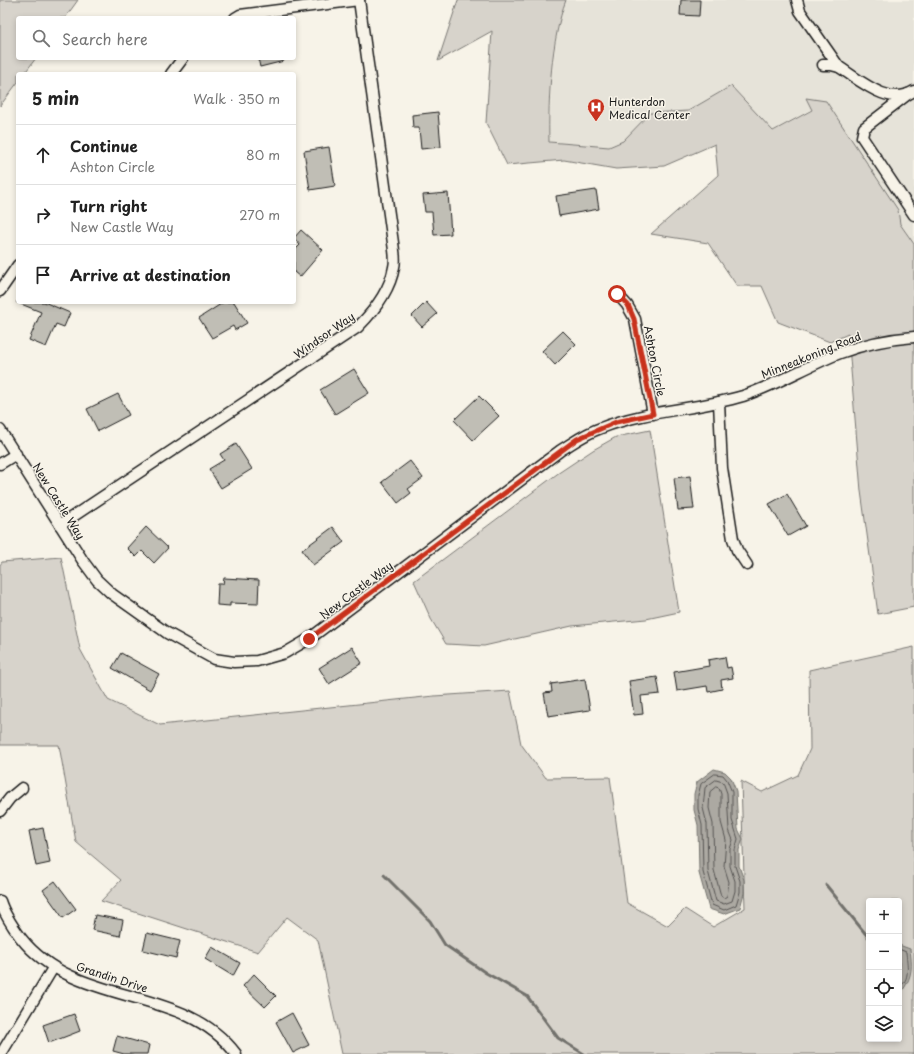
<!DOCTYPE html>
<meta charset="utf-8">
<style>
body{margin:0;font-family:"Playpen Sans",sans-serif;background:#f6f6f6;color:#222}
.controls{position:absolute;right:12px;bottom:12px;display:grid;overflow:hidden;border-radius:4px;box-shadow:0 2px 6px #0003}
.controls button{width:36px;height:36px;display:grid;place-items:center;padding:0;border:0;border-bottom:1px solid #e0e0e0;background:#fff;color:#222;font:20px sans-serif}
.stop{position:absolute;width:12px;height:12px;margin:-9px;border:3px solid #c8321e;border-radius:50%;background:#fff}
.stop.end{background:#c8321e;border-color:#fff;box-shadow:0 1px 4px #0008}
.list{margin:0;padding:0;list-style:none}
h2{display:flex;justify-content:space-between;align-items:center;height:52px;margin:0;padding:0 16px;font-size:17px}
h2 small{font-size:13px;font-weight:400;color:#767676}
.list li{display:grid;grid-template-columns:26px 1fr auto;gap:12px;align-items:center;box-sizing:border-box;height:60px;padding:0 16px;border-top:1px solid #e0e0e0}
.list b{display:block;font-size:15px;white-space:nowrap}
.list p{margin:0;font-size:13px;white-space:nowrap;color:#767676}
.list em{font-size:13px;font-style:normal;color:#767676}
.icon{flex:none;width:22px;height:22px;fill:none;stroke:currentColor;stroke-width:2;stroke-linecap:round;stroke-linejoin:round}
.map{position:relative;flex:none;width:914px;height:1054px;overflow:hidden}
.search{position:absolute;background:#fff;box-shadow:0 2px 6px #0003;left:16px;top:16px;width:280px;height:44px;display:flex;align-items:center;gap:10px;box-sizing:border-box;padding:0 14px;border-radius:4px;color:#767676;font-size:15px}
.panel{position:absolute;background:#fff;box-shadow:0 2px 6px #0003;left:16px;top:72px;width:280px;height:232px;border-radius:4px}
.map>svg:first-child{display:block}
</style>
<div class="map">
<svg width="914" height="1054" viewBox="0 0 914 1054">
<rect width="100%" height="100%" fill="#f7f3e8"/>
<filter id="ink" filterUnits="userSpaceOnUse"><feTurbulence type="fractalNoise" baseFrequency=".025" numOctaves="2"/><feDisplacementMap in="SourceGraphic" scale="8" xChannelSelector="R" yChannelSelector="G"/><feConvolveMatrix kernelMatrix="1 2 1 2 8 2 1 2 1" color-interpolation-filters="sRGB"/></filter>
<g filter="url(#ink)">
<polygon fill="#e6e3d9" points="566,0 914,0 914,244 900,224 898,210 806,98 812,109 772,131 731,86 688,111 650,113 623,142 609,147 549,142 551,79 559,18"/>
<g fill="#d7d3cb" stroke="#7a7874" fill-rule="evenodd">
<polygon points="0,0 78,0 65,18 18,18 18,58 36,58 24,74 18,74 18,82 0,106"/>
<path d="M458,0H566C551,39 548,100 549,142L609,147L623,141L650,113L688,111L731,86L773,131L812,110L806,98L826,101L898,210L900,224L914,244V607L878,614L861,491L848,334L830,342L778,322L762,286H737L708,243L651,234L718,175L715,144L664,166L616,169L564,160L507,165L486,123L492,31L438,61Z"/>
<polygon points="650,430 679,612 646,619 572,626 484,646 446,644 431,619 414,581 557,474 593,450 616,437"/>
<path d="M61,557L80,649L108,700L160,725L434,696L510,691L521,744L546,778L610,777L627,903L668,926L685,909L713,927L745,908L741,781L762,792L798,775L810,749L809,670L914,647V1054H342L318,940L287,917L258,952L101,901L121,880L76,842L59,745H0V565L2,562ZM869,901H899V1039H869Z"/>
</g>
<g fill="#aca9a2" stroke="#72716c">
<polygon points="714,769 725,772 731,778 736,791 738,829 743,839 739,850 739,866 744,880 744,893 740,908 724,914 709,909 699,873 698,825 694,810 694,794 697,782"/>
<path d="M899,945L910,949C912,966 913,975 903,990H899Z"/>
</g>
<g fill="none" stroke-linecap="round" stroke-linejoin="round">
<g stroke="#565452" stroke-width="1">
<polygon points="715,774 723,775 727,780 732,792 732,820 738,839 735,850 735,866 740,881 740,892 736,905 724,910 712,905 703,872 702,825 698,809 698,795 701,784"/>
<polygon points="716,780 723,782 727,793 729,830 733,840 730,849 730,866 735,881 735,891 732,901 724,904 716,901 708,871 707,824 703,808 705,788"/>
<polygon points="716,787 719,788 721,794 721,822 726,840 724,866 729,882 727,896 724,898 721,896 714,870 713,824 709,808 710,792"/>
<path d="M899,949L906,952C907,963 911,981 899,987"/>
</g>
<g stroke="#72716c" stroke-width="3">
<polyline points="384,875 430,921 445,945 486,973 527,996 558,1038 584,1054"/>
<polyline points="826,885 869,938"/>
</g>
</g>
<g fill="#c0beb5" stroke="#1c1c1c">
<polygon points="681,0 700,0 699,16 680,15"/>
<polygon points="258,58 284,58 284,61 260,67"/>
<polygon points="438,112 441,147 421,149 419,128 413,128 412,115"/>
<polygon points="329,147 335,186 310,190 304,151"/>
<polygon points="596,190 599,209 559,216 556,196"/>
<polygon points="448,193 451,234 434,235 432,212 425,212 423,195"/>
<polygon points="301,230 323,250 300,277 294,272 294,251 300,245 294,238"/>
<polygon points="16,302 44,302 70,313 64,327 56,324 46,347 29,340 41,312"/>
<polygon points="224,302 234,302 247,323 235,330 233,326 212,338 199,318"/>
<polygon points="426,302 437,314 422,327 412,316"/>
<polygon points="563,331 576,344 555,365 542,351"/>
<polygon points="354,369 369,393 335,414 320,390"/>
<polygon points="118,394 129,415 98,431 87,409"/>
<polygon points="479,396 499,416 473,440 454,420"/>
<polygon points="236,444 252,469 221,488 209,469 224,460 220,454"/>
<polygon points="410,461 423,478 408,489 411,493 398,503 382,482"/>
<polygon points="690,476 694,509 678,510 674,478"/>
<polygon points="787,494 806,526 788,536 769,504"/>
<polygon points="146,527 168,548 154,563 142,551 136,557 127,548"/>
<polygon points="333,527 344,542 313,565 302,550"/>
<polygon points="224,578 259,580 258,604 230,603 230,606 217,605 218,584 223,584"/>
<polygon points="352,647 362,663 329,684 319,668"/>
<polygon points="121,653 159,674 150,690 112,668"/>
<polygon points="725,657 727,668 731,667 733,678 721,680 722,689 708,692 707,686 677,691 674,672 709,666 708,660"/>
<polygon points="657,677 660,694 641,696 643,714 634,715 629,681"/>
<polygon points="585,679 590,710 548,716 544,693 552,692 551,684"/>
<polygon points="43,828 50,863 36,866 29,831"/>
<polygon points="55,881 76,909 63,918 43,890"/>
<polygon points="95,915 123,920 120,936 92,930"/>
<polygon points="147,933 180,941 176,958 143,950"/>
<polygon points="212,947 240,963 233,976 205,959"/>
<polygon points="254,974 276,996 265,1007 243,986"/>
<polygon points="292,1013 309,1045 293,1053 276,1022"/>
<polygon points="74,1014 80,1031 49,1043 43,1025"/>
<polygon points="117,1036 149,1045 147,1054 124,1054 113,1051"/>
</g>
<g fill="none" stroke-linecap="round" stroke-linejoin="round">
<g stroke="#1c1c1c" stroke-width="13">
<g id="minor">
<polyline points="797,0 800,11 839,67"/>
<polyline points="235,18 240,15 359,0"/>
<path d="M823,65H831L839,67C861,81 889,107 914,91"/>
<polyline points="171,74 183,58"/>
<polyline points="908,94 864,128 862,137 914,215"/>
<polyline points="0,291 18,265"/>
<polyline points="617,294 627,305 635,319 653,414"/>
<polyline points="719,402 722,468 733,539 737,550 747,565"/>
<path d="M0,430L83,561L97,580L112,594L167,633L214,659L234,662L257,661L285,653L309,639L561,450C574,442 586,433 601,428C646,410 696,410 743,396C776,385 807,366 840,353C864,344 888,339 914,337"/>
<polyline points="0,464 16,454"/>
<path d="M60,525L358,327C374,311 390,291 394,267C396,260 394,250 393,243L359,0"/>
<polyline points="0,811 10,798 22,788"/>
<path d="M0,901C4,914 13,927 21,938C77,1009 183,983 236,1054"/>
<polyline points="1,1054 53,968"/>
</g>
</g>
<use href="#minor" stroke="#f7f3e8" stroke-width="10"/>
</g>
</g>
<g fill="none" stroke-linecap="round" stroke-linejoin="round" filter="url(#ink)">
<polyline stroke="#c8321e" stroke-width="5" points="309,639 577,439 616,422 653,414 634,319 628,305 617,294"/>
</g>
<defs>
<g id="hospital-pin" transform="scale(0.9)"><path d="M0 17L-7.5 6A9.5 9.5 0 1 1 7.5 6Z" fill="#c8321e" stroke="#f7f3e8"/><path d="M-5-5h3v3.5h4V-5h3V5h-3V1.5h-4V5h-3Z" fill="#fff"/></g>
</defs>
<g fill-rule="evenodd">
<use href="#hospital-pin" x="596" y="107"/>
</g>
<g text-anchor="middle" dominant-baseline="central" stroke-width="3" stroke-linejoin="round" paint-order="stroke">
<g font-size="11" fill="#1c1c1c" stroke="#f7f3e8" text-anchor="start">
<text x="609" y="101">Hunterdon<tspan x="609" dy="13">Medical Center</tspan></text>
</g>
<g font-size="11" fill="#1c1c1c" stroke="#f7f3e8">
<text transform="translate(324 335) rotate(-35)">Windsor Way</text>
<text transform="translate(811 355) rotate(-22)">Minneakoning Road</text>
<text transform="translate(655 361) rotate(79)">Ashton Circle</text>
<text transform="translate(59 501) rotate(58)">New Castle Way</text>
<text transform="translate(356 590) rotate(-37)">New Castle Way</text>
<text transform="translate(112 977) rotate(18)">Grandin Drive</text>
</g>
</g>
</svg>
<div class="controls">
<button>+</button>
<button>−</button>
<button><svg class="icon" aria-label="locate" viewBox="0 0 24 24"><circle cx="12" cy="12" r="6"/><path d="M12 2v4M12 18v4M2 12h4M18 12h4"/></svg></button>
<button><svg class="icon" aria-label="layers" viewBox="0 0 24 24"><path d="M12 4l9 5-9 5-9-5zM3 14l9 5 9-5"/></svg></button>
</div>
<div class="stop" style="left:617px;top:294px"></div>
<div class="stop end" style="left:309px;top:639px"></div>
<div class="search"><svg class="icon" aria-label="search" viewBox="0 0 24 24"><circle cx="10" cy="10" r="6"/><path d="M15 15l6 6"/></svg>Search here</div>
<section class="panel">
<h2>5 min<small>Walk · 350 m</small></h2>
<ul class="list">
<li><svg class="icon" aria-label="ahead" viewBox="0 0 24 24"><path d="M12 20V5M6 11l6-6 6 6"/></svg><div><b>Continue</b><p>Ashton Circle</p></div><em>80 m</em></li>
<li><svg class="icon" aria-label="right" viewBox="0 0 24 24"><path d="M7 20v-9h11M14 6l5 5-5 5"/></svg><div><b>Turn right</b><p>New Castle Way</p></div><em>270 m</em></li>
<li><svg class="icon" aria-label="arrive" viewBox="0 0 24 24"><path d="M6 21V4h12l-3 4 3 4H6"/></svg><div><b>Arrive at destination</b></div></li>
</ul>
</section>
</div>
